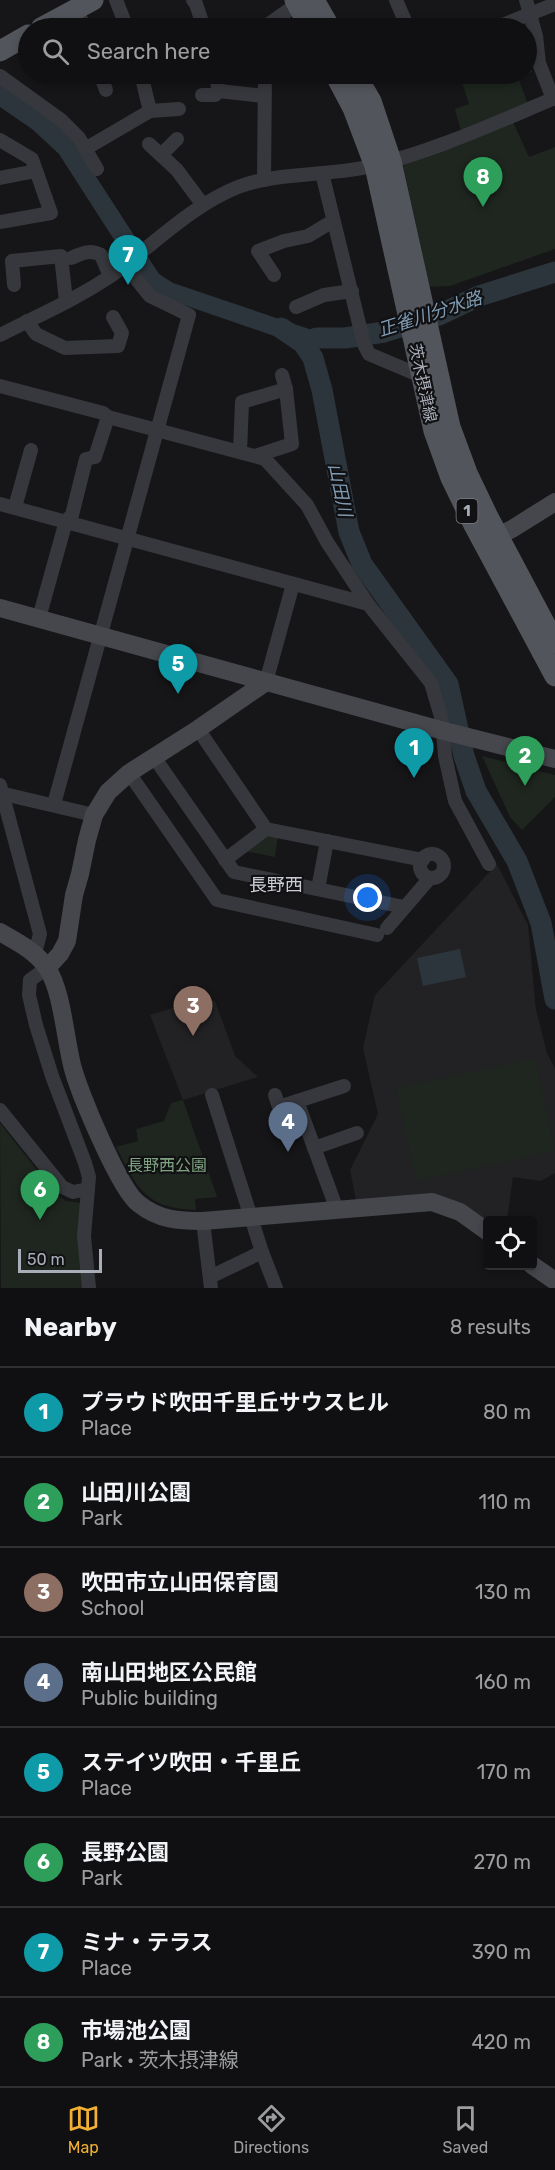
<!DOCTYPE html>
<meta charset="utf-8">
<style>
body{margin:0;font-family:Rubik,"Noto Sans JP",sans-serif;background:#1e1e20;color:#f1f3f6}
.controls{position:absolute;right:18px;bottom:18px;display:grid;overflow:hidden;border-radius:6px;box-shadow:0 3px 9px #0003}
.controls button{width:54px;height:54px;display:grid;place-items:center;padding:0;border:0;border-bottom:2px solid #303032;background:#101012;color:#f1f3f6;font:30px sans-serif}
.scale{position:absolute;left:18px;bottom:15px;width:84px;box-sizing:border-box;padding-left:6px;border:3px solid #a8adb8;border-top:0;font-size:16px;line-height:21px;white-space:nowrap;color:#a8adb8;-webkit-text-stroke:4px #111113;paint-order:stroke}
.you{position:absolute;left:368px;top:898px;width:21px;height:21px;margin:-15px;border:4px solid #fff;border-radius:50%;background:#1a73e8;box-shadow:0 0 0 9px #1a73e833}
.badge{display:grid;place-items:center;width:39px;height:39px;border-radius:50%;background:#f2b134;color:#fff;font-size:20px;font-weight:700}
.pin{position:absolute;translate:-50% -50px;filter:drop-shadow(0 2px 3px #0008)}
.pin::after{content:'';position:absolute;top:32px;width:21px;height:18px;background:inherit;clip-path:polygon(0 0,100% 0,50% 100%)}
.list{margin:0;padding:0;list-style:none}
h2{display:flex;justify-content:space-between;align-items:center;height:78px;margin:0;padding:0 24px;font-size:26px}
h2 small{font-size:20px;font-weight:400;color:#9c9d9f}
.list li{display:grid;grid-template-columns:39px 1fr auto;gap:18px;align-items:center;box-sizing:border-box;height:90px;padding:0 24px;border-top:2px solid #303032}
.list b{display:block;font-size:22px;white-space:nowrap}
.list p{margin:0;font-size:20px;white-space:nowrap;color:#9c9d9f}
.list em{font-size:20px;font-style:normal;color:#9c9d9f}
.icon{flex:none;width:33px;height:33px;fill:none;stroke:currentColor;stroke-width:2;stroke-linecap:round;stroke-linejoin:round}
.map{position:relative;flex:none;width:555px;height:1288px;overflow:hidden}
.search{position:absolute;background:#101012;box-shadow:0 3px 9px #0003;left:18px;right:18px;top:18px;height:66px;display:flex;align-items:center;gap:15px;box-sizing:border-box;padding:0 21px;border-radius:33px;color:#9c9d9f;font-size:22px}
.sheet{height:798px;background:#101012}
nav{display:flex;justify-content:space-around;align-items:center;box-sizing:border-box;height:84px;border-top:2px solid #303032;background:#101012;font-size:16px;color:#9c9d9f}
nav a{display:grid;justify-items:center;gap:3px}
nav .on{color:#f2b134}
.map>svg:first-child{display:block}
</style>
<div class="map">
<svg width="555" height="1288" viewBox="0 0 555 1288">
<rect width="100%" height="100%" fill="#161618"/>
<g fill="#222225">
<polygon points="497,864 528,925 536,1010 547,1053 555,1069 555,1173 541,1181 513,1177 507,1220 488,1220 487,1224 467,1208 356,1200 350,1170 378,1114 363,1048 375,995"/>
<polygon points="201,999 215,1001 235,1056 258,1077 183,1100 150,1015"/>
</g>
<g fill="#1e261f">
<polygon points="527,57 532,72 518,77 528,104 461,131 455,109 469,104 461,79 479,74 526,74"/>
<polygon points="513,122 529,157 555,147 555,249 450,286 429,287 403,164"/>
<polygon points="482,756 555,775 555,797 522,830 510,817"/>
<polygon points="268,835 278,835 275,857 245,851"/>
<polygon points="535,1058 555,1151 416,1181 396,1088"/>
<path d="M183,1100L217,1197L195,1199L196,1210C145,1208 138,1189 116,1147L138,1141L136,1129L164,1121L171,1103Z"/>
<polygon points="0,1123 54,1192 66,1201 81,1203 83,1288 1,1288"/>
</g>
<g fill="#2c353c">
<polygon points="0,83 60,127 73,141 159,274 173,283 312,330 316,340 296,349 277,337 158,296 140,280 59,154 32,129 0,107"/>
<polygon points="460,949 466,977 423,986 417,958"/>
</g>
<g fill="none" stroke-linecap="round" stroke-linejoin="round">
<g stroke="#2c353c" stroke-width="21">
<polyline points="281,328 303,343 313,358 322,390 349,532 362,564 448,684 464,756 476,791 517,861 541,923 555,999"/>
<polyline points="303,343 317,338 345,338 384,332 439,315 479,296 555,272"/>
</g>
<g stroke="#37383d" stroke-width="14">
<polyline points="116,0 127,28"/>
<polyline points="193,0 196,4 204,28"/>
<polyline points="396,0 408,28"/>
<polyline points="526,0 536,36 539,63 553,99"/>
<polyline points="77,8 84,28"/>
<polyline points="254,28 269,24 297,4"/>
<polyline points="434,28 439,27"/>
<polyline points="495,28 555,4"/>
<polyline points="100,74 106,90"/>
<polyline points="141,74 150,111"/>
<polyline points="215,74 219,91"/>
<polyline points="0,76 61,120 79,138 97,169"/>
<polyline points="202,95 215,95 219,91 264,96"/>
<polyline points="0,140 32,159 51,213 0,222"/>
<polyline points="149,144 177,170 203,205"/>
<polyline points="85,149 150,111 179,109"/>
<polyline points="161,155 177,139"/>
<polyline points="322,173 364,344 369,354 421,376"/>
<polyline points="0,178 36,171"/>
<polyline points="264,180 265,74"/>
<path d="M71,258C82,253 90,249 101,255L110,276"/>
<polyline points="274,275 258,251 284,241 308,236 333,221"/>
<polyline points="14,285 12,261 61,256 66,301"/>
<polyline points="296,307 324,295 352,291"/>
<polyline points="27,321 36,334 65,348 118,346 122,333 113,317"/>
<path d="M0,335C37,316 77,299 112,275C152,246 192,205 238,187C276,172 331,176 372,166C435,151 495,123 555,98"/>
<polyline points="0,386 103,413 108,417 265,459 307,505 327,542 368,604 431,683 442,720 445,756 455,801 489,864"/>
<polyline points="240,452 242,402 286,389"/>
<polyline points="255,456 292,444 286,389 282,375"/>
<polyline points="0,504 368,604"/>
<polyline points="15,507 31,450"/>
<polyline points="39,618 66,521 72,515 86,459 95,457 108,417"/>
<polyline points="266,682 293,584"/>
<polyline points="198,729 266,829 423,860"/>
<polyline points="154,757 234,872 404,907"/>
<polyline points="129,773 217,900 377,935"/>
<polyline points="0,785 40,934 35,953"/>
<polyline points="0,793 94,815"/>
<polyline points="54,804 189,315 150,296 125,265"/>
<circle cx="432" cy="866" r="12"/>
<polyline points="225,860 266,829"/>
<polyline points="318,889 327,841"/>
<polyline points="387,928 430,878"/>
<polyline points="47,968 30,980 29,995 36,1025 52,1076 85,1163 89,1177 88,1189"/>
<polyline points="212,1095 262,1252"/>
<polyline points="275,1095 279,1107 344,1086"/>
<polyline points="297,1101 337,1210"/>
<polyline points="0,1110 62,1187 73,1192 88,1189 84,1236 89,1288"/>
<polyline points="314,1148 357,1133"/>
<polyline points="203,1221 211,1288"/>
<polyline points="210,1277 262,1252 276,1288"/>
</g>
<g stroke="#45474d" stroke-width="18">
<polyline points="485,542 512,529 555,502"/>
<polyline points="0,608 444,731 555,759"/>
<path d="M0,932C17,942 36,951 47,968C62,990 65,1037 72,1065C78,1090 120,1191 139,1204C159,1220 179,1221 203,1221L432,1202L460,1212L488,1232"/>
<polyline points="47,968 60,954 67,941 74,895 80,874 87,840 94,815 108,792 129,773 198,729 266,682"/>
<polyline points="532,1265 555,1281"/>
</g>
<g stroke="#53555c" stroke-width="21">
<polyline points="295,0 310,28"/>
<polyline points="314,0 330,28"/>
<polyline points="41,28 93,0"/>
<polyline points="0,51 28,35"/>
<polyline points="335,74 353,108 375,166 434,431 451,478 473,523 555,676"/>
<polyline points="355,74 371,101 391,161 450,427 467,473 488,517 555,643"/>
</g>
</g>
<g text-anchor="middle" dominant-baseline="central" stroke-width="4.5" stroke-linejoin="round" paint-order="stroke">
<rect fill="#111113" stroke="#7b7e86" stroke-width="1.5" x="456.5" y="499" width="21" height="24" rx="4.5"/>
<g font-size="15" font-weight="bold" fill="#a8adb8">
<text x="467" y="511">1</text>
</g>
<g font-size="16" fill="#a8adb8" stroke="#111113">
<text transform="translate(423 383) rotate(78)">茨木摂津線</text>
</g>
<g font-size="16" fill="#7fa381" stroke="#111113">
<text x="167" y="1165">長野西公園</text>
</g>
<g font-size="18" font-style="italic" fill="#7f9bb3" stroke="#111113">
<text transform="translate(430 314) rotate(-18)">正雀川分水路</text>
<text transform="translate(340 490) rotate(78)">山田川</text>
</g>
<g font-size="18" fill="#c9ccd4" stroke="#111113">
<text x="276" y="885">長野西</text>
</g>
</g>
</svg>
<div class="controls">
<button><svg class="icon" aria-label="locate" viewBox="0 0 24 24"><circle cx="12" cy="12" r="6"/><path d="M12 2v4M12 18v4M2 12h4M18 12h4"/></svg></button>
</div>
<div class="scale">50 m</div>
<div class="you"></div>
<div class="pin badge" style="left:414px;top:778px;background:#0f9aa8">1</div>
<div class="pin badge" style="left:525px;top:786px;background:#2e9e5b">2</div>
<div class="pin badge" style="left:193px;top:1036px;background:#8d6e63">3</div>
<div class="pin badge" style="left:288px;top:1152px;background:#5c6f8a">4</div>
<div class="pin badge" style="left:178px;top:694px;background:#0f9aa8">5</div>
<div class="pin badge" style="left:40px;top:1220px;background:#2e9e5b">6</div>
<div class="pin badge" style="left:128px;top:285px;background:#0f9aa8">7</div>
<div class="pin badge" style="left:483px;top:207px;background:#2e9e5b">8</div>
<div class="search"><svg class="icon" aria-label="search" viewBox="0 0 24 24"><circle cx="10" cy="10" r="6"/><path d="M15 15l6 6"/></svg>Search here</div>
</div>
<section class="sheet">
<h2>Nearby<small>8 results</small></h2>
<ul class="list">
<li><span class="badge" style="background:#0f9aa8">1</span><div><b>プラウド吹田千里丘サウスヒル</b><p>Place</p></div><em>80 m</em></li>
<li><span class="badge" style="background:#2e9e5b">2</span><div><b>山田川公園</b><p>Park</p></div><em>110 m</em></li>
<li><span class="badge" style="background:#8d6e63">3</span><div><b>吹田市立山田保育園</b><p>School</p></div><em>130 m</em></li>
<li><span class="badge" style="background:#5c6f8a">4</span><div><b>南山田地区公民館</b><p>Public building</p></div><em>160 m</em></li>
<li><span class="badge" style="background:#0f9aa8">5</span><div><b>ステイツ吹田・千里丘</b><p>Place</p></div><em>170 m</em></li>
<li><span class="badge" style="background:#2e9e5b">6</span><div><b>長野公園</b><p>Park</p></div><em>270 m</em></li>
<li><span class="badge" style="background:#0f9aa8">7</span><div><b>ミナ・テラス</b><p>Place</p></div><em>390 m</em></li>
<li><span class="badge" style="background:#2e9e5b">8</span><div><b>市場池公園</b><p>Park · 茨木摂津線</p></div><em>420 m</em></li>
</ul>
</section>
<nav>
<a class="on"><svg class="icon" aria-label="map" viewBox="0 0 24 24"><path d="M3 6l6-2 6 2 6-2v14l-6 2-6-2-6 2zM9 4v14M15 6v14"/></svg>Map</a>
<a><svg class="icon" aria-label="directions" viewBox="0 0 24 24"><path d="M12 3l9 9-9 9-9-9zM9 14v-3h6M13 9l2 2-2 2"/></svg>Directions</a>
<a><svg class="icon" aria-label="saved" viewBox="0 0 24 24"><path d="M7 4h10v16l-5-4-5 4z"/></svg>Saved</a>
</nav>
